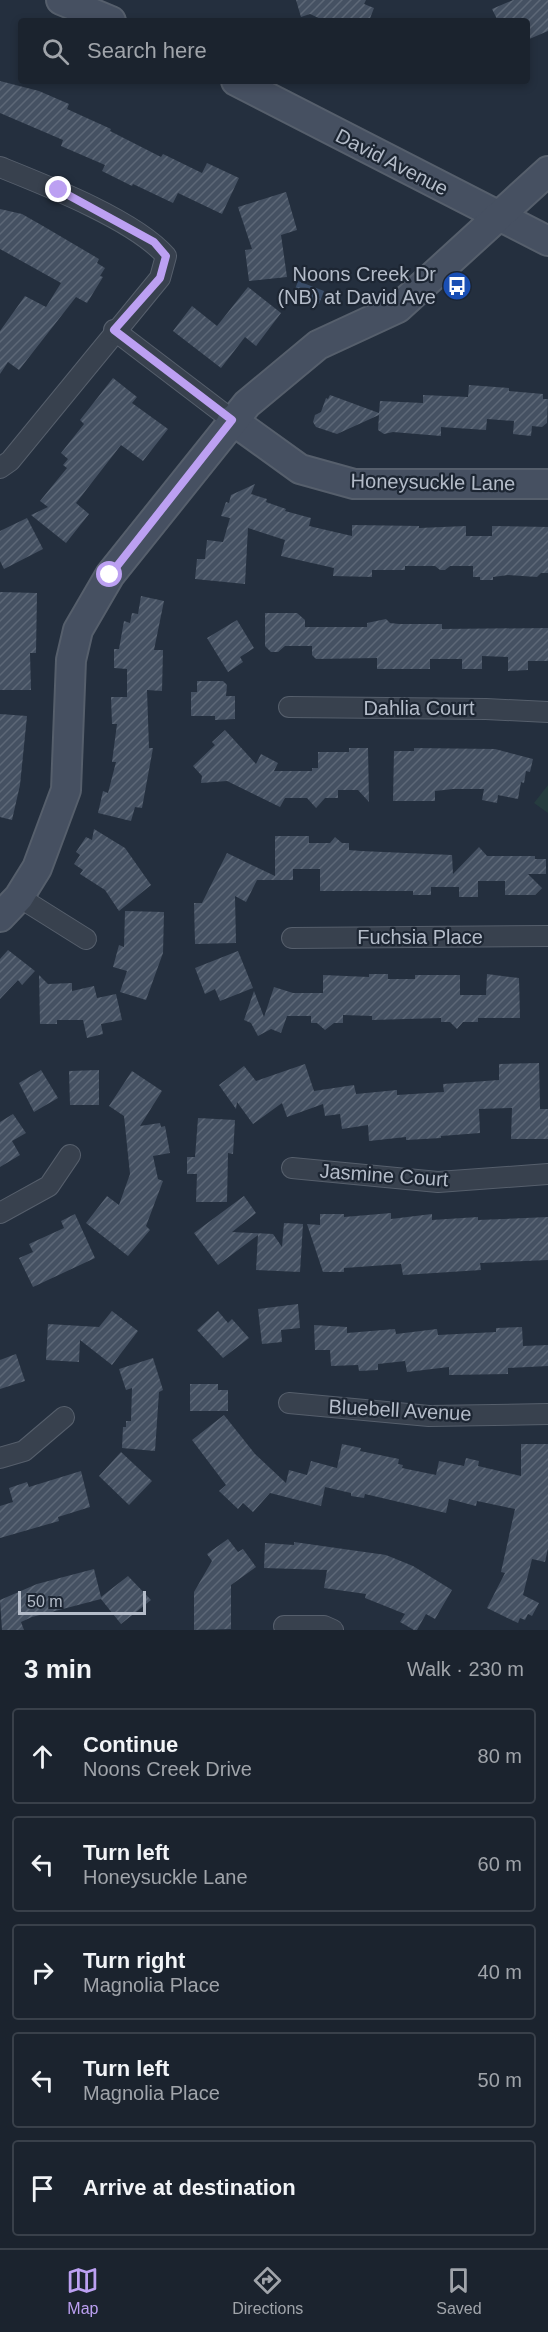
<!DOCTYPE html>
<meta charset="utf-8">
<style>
body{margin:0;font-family:Arial,sans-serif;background:#282f3a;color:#f1f3f6}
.scale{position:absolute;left:18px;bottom:15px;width:128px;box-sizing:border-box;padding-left:6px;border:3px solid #b4bcc9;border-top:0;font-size:16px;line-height:21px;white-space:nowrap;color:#b4bcc9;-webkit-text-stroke:4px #1d2633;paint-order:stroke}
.stop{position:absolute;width:18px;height:18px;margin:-14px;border:4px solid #bca0f2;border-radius:50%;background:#fff}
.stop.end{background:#bca0f2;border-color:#fff;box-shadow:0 2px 6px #0008}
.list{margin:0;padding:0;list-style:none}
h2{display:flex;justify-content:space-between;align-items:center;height:78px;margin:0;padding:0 24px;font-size:26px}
h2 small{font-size:20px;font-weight:400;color:#a0a4aa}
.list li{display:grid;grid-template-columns:39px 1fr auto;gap:18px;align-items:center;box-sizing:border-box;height:96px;margin:0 12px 12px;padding:0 12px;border:2px solid #39404a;border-radius:6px}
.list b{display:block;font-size:22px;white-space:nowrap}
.list p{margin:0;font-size:20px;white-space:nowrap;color:#a0a4aa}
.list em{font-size:20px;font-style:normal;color:#a0a4aa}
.icon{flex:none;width:33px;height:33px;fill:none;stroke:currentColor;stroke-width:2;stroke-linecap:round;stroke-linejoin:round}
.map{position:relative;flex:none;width:548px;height:1630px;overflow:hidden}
.search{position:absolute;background:#1b232e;box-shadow:0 3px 9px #0003;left:18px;right:18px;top:18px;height:66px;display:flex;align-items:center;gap:15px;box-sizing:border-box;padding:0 21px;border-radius:6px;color:#a0a4aa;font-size:22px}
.sheet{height:618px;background:#1b232e}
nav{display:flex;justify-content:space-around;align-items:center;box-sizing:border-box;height:84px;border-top:2px solid #39404a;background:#1b232e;font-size:16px;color:#a0a4aa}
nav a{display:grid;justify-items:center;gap:3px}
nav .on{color:#bca0f2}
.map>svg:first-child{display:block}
</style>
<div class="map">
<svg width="548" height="1630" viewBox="0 0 548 1630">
<defs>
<pattern id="water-ripples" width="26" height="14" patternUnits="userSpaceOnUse" patternTransform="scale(1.5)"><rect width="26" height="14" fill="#394c67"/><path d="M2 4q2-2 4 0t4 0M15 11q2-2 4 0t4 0" fill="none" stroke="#53647b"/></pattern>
<pattern id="building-hatch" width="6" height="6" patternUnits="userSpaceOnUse" patternTransform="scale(1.5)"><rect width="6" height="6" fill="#455162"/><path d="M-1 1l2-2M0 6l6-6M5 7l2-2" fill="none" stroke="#5d6877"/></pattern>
</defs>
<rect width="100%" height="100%" fill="#242f3e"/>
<polygon fill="#263c3f" points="548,785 548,813 534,803"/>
<polygon fill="url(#water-ripples)" points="298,281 324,291 319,304 293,295"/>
<g fill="url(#building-hatch)">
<polygon points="296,0 366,0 364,4 374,8 369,21 325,21 310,14 301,17"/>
<polygon points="513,0 548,0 548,31 527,40 527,21 498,21 492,9"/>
<polygon points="0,81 39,91 69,104 67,109 111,129 110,131 161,157 163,154 202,173 207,163 239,178 222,214 178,193 173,203 133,184 132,186 102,171 105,165 61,146 63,140 0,113"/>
<polygon points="286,192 297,230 281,235 287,277 249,281 245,250 252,249 238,207"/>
<polygon points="0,209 22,214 43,226 99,259 97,263 105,268 100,276 103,277 87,303 76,297 19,370 8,362 0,374 0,331 25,296 46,307 61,283 0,249"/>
<polygon points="248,287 281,313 256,346 245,337 221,368 173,331 192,306 217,326"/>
<polygon points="113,378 137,397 132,403 168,429 143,461 121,445 76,503 89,514 66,543 31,515 48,507 40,501 67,468 63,465 68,459 61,453 84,424 80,420"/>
<polygon points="469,385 509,388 509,391 543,394 543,399 548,399 547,423 542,427 532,426 531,436 513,434 514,421 487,419 486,430 441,427 441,436 393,432 384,434 378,430 379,415 337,434 316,427 313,422 315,415 321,412 326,398 328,399 330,395 379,413 380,401 423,403 423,395 468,397"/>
<polygon points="255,484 251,494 267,499 266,502 286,509 285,511 311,518 309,526 352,536 352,525 419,526 419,528 466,526 466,536 492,536 492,526 548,527 548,573 541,573 537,577 508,575 493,577 493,580 480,580 480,577 473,577 473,566 450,566 445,570 440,570 435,566 405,566 405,570 372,570 372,577 333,576 334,568 281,556 285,540 248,528 245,584 195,579 197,559 205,559 207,540 223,542 230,518 221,516 226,502 229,503 231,495"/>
<polygon points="27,518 43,549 4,569 0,561 0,531"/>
<polygon points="0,592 37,593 36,653 30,653 31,690 0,690"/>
<polygon points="141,596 164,601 154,650 163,650 162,691 147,690 149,748 153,748 142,808 135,807 131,821 98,813 103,791 108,793 116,762 112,762 117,724 112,724 111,697 127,697 127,669 114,668 114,649 119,649 124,621 130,623 132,613 138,614"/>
<polygon points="265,613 297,613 305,620 305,627 367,627 367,623 386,619 390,623 399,624 442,624 442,629 548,628 548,661 528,661 528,670 508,671 508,657 482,656 482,669 462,669 462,659 430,659 430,669 377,669 377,658 316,659 312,655 312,646 285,646 278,652 271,652 265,646"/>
<polygon points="237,620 254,648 240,657 243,662 228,672 207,638"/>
<polygon points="197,681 223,681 227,685 226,696 235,696 235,719 215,720 215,716 191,716 191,692 197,692"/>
<polygon points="0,714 27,716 20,785 12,820 0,817"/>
<polygon points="225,730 256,764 261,754 278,763 274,771 312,771 312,768 318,768 318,752 349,752 349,748 368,748 369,802 358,790 338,790 338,798 325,798 316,808 307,798 285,798 280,807 227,781 201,783 202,776 193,766 215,745 212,742"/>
<polygon points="414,748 495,749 533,759 530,772 526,771 524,783 521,782 518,799 498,795 497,803 482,800 484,789 453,789 435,791 435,801 393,801 394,751 414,751"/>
<polygon points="94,829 125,848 151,885 119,911 105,890 80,874 83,870 74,864 80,855 76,852 86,837 92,840"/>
<polygon points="275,836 309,836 309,843 330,843 335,837 342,843 349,843 349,850 361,851 452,855 453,874 479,847 487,856 535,856 535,859 546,859 546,874 528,874 542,888 535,895 505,895 505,881 478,881 478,897 459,897 459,887 431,887 431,895 413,895 413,891 320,891 320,869 293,869 293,880 257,880 246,902 235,896 236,943 195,944 194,903 202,903 227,853 275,876"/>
<polygon points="125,911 164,912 163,953 146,1000 120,992 127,971 113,967 119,945 124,947"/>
<polygon points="8,950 35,971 22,985 18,980 0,999 0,959"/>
<polygon points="238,951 253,988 220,1001 215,989 205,994 195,968"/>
<polygon points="369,974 388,974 388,979 415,979 415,975 460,975 460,995 486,995 487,974 519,978 520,1018 478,1018 478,1022 463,1022 457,1029 450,1022 441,1022 441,1018 372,1020 372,1016 343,1015 343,1023 334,1023 325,1030 317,1023 311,1023 311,1016 287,1016 281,1033 271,1029 258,1036 251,1023 244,1020 254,991 264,1017 274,987 293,993 323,993 323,975 369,977"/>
<polygon points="39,975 48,984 72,983 72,991 94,986 97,998 116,994 122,1020 101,1024 103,1034 87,1038 83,1020 57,1020 57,1024 40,1024"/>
<polygon points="539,1063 540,1109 548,1109 548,1139 511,1139 512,1108 479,1109 480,1133 441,1136 441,1138 406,1140 406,1137 369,1141 368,1125 342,1129 340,1114 325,1116 323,1104 287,1117 282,1103 253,1124 237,1102 236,1109 219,1085 244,1066 256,1081 305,1064 314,1091 354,1085 356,1094 397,1090 397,1095 444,1092 443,1084 499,1080 499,1064"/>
<polygon points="41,1070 58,1098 34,1112 19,1083"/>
<polygon points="99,1070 99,1105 70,1105 69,1071"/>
<polygon points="132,1071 162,1091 140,1126 160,1123 161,1127 165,1126 170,1153 153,1156 158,1179 163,1181 146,1226 150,1230 128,1256 86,1223 107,1196 119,1205 130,1174 124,1116 109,1106"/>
<polygon points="13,1114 26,1133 12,1141 20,1155 0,1167 0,1122"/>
<polygon points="198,1118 235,1120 233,1154 228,1153 227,1202 196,1202 197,1174 187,1174 187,1157 195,1157"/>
<polygon points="244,1196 256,1213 232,1232 273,1234 282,1247 284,1223 303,1224 300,1272 256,1270 258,1235 218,1265 194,1233"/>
<polygon points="391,1213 391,1219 432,1214 432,1220 478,1217 478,1220 548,1217 548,1260 480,1263 481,1270 403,1275 401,1264 344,1268 344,1272 323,1272 307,1224 320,1225 320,1214 344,1214 344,1217"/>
<polygon points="75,1214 95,1258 33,1287 19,1258 33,1252 29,1244 64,1228 61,1221"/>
<polygon points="298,1304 300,1328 281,1330 282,1342 262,1344 258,1309"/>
<polygon points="112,1311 138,1331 112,1365 80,1340 79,1362 46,1360 48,1324 99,1327"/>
<polygon points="218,1311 228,1323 232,1319 249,1338 223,1358 197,1330"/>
<polygon points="314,1325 347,1327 347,1333 395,1329 396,1334 437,1329 438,1335 496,1332 496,1328 522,1327 523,1346 548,1345 548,1366 508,1368 508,1374 449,1375 449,1367 407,1372 405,1361 378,1364 378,1370 359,1371 358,1365 331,1366 330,1350 315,1350"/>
<polygon points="16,1354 25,1381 0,1389 0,1360"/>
<polygon points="153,1358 163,1390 159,1392 155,1451 122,1448 123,1427 126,1427 126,1421 131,1421 132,1388 126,1390 119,1369"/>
<polygon points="190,1384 218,1384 218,1390 228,1390 228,1411 190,1411"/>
<polygon points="224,1415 255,1454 286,1483 289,1470 307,1475 311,1461 337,1468 342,1444 361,1448 360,1451 399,1459 398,1464 403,1465 402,1468 436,1475 439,1461 464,1466 466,1458 479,1461 478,1466 521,1476 521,1444 548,1444 548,1548 545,1562 532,1559 523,1595 539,1603 532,1616 528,1614 525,1620 520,1618 518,1623 487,1608 505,1573 501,1572 515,1509 477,1501 476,1506 449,1499 446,1513 365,1494 364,1498 351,1496 351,1493 325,1487 321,1506 270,1493 253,1512 243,1503 238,1509 219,1491 226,1485 192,1440"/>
<polygon points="121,1452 152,1481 129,1505 99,1476"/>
<polygon points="81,1471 90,1507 58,1517 59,1521 0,1538 0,1506 13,1502 9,1488 27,1482 29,1487"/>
<polygon points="228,1539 238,1552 243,1549 256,1567 231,1585 231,1629 194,1630 194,1592 212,1561 207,1554"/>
<polygon points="294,1542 386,1555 413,1566 452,1590 435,1619 426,1614 417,1630 414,1630 400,1622 405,1614 365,1598 366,1594 324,1588 327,1570 264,1568 265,1543 294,1545"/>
<polygon points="94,1569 101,1597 128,1576 151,1600 121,1624 101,1599 32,1617 21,1622 24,1630 2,1630 0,1600 37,1584"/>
</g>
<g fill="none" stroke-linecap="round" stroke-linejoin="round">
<g stroke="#565f6c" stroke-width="22">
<g id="street">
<path d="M0,167C45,185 135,220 166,256L160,278L10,461L0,468"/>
<polyline points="114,330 232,420"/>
<polyline points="289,707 486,709 548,712"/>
<polyline points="19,897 86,939"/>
<polyline points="292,938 548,936"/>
<polyline points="292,1168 438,1182 548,1174"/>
<polyline points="0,1213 49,1186 70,1155"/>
<polyline points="289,1403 429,1416 548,1414"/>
<polyline points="0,1458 24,1451 64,1417"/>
<polyline points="284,1626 324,1626 333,1630"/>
</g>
</g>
<g stroke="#565f6c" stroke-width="32">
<g id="secondary">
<polyline points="61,0 111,21"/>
<polyline points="236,81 548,241"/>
<polyline points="232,420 300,469 354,484 548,484"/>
<polyline points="0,917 19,897 37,868 66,790 71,660 78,630 110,575 247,404 318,345 398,308 548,171"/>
</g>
</g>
<use href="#street" stroke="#38414e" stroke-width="20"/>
<use href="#secondary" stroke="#465061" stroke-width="28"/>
</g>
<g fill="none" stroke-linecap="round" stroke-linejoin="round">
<polyline stroke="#bca0f2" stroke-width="8" points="59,190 154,242 166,256 160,278 114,330 232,420 110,575"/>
</g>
<defs>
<g id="bus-disc" transform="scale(1.5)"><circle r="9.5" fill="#1a4fb4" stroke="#1d2633"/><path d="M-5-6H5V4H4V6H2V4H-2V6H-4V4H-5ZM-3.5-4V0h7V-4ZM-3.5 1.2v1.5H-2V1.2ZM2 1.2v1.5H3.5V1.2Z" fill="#fff"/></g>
</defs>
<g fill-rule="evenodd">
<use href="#bus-disc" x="457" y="286"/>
</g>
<g text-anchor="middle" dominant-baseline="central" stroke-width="4.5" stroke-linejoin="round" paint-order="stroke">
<g font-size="20" fill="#b4bcc9" stroke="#1d2633">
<text transform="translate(392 162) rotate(27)">David Avenue</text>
<text transform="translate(433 482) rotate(1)">Honeysuckle Lane</text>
<text x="419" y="708">Dahlia Court</text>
<text x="420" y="937">Fuchsia Place</text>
<text transform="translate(384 1175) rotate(4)">Jasmine Court</text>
<text transform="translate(400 1410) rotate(3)">Bluebell Avenue</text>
</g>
<g font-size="20" fill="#b4bcc9" stroke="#1d2633" text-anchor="end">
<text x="436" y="274">Noons Creek Dr<tspan x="436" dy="23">(NB) at David Ave</tspan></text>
</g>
</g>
</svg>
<div class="scale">50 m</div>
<div class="stop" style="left:110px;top:575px"></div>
<div class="stop end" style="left:59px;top:190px"></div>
<div class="search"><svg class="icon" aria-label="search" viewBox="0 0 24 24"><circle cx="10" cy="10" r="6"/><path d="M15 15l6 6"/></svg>Search here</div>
</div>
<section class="sheet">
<h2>3 min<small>Walk · 230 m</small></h2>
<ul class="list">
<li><svg class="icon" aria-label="ahead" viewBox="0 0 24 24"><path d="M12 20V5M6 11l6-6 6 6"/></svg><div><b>Continue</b><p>Noons Creek Drive</p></div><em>80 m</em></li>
<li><svg class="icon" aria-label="left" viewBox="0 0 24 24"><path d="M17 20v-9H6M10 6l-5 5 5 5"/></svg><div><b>Turn left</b><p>Honeysuckle Lane</p></div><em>60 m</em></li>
<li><svg class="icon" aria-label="right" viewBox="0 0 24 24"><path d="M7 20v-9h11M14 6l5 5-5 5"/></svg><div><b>Turn right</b><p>Magnolia Place</p></div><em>40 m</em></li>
<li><svg class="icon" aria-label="left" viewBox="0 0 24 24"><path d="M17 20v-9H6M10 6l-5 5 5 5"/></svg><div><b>Turn left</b><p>Magnolia Place</p></div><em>50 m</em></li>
<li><svg class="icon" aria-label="arrive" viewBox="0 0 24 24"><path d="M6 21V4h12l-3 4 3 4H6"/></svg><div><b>Arrive at destination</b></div></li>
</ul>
</section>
<nav>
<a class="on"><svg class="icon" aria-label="map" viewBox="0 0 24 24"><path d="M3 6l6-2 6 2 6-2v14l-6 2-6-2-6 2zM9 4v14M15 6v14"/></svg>Map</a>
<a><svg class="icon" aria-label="directions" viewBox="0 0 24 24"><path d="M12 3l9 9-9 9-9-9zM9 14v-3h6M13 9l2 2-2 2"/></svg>Directions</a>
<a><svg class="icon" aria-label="saved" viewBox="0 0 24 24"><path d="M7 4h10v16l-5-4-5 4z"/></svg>Saved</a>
</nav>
